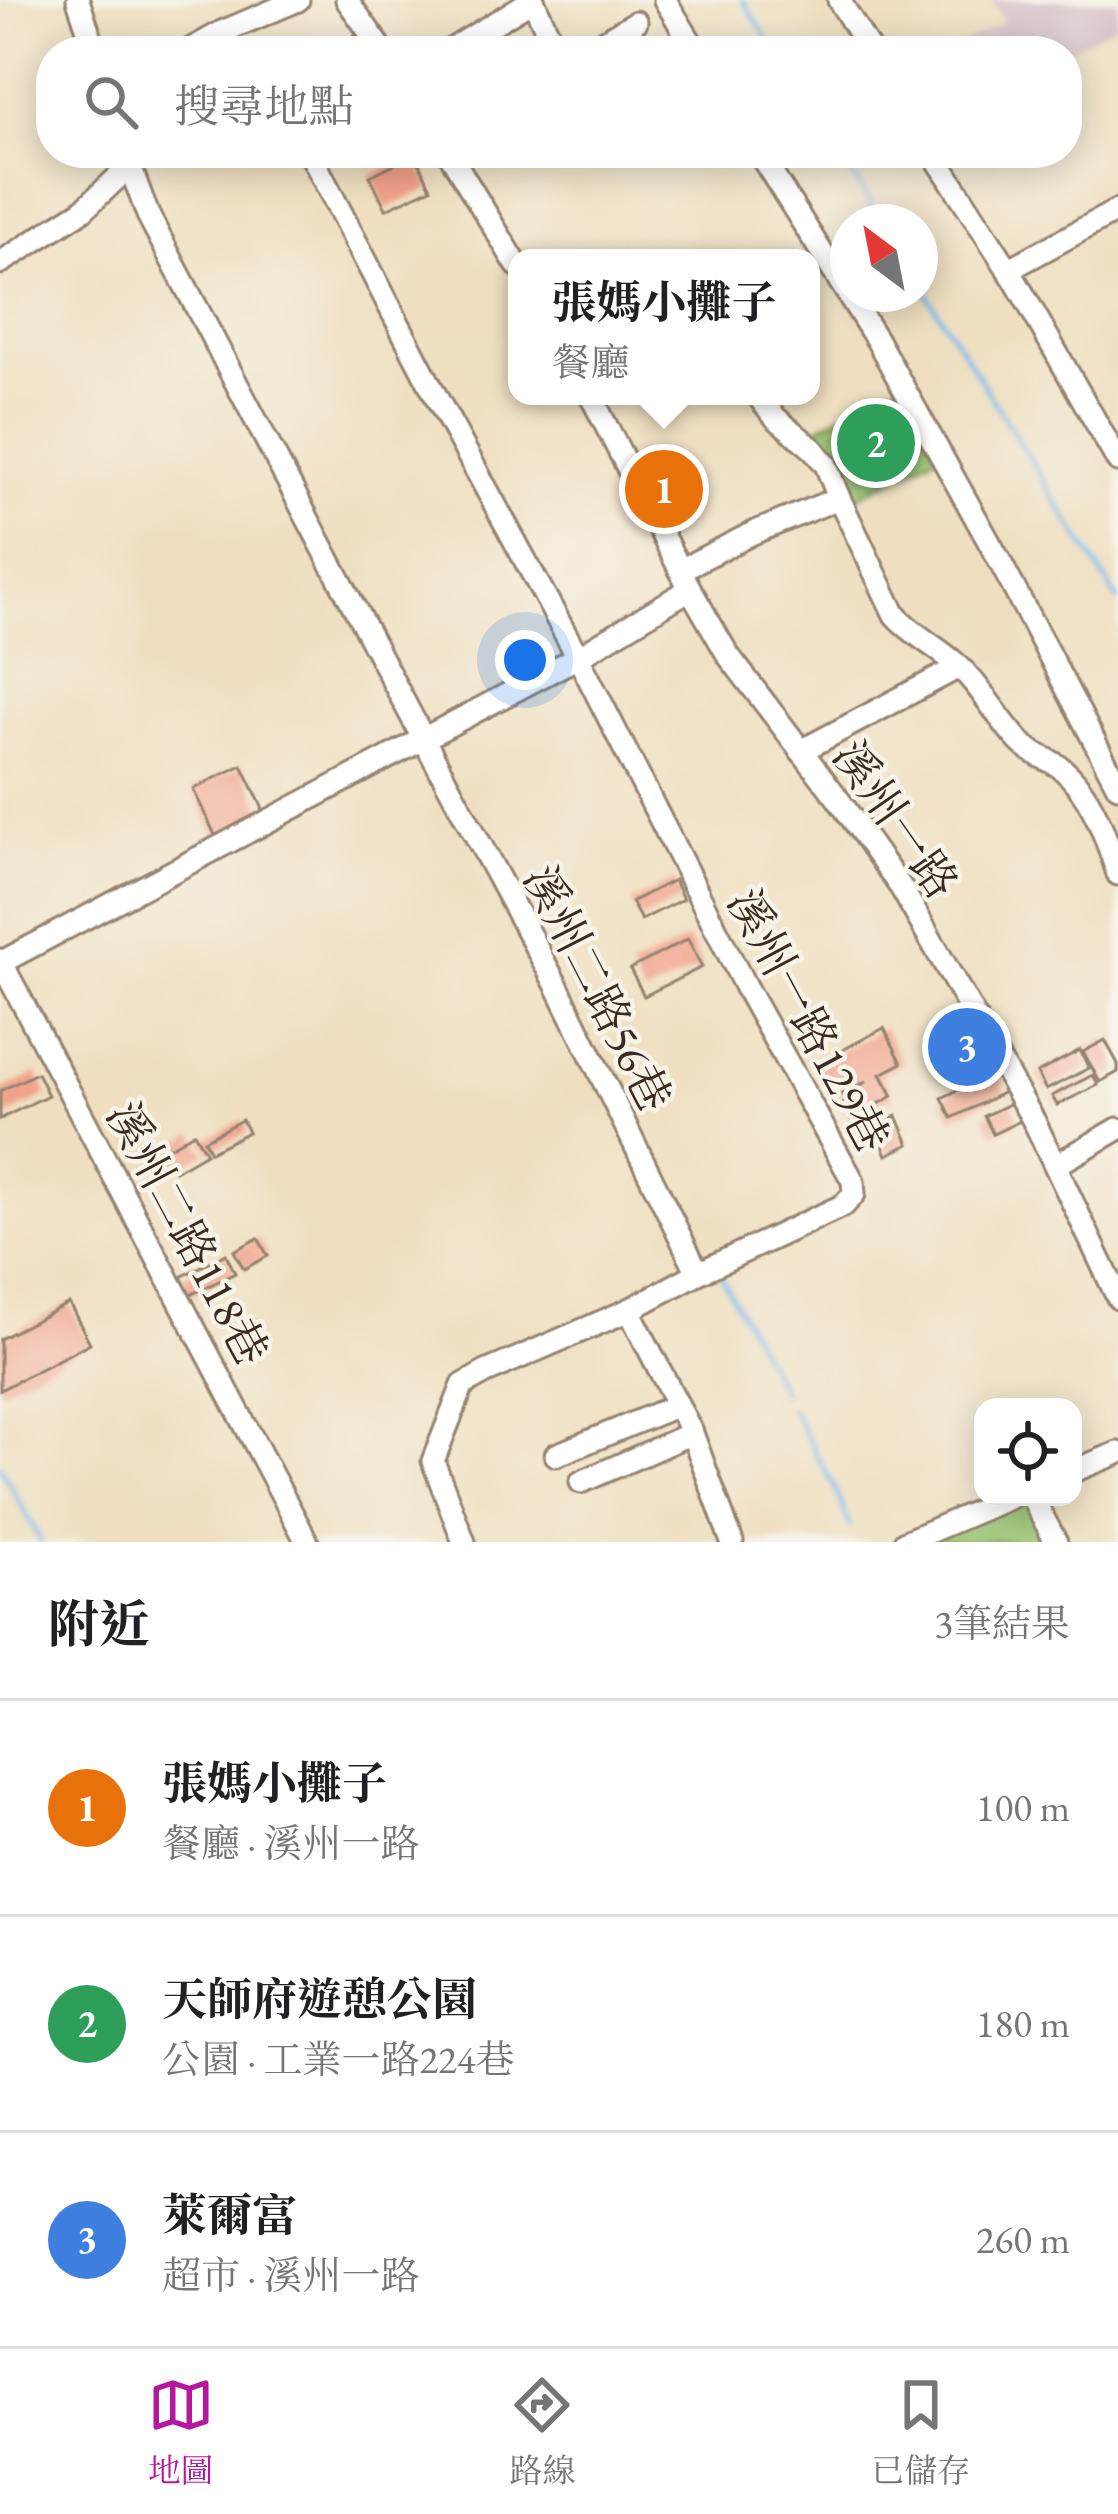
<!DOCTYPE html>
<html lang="zh-TW">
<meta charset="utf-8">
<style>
body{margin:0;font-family:"EB Garamond","Noto Serif TC",serif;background:#f6f6f6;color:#202124}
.controls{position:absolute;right:36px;bottom:36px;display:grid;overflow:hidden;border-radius:24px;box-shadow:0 6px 30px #0003}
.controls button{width:108px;height:108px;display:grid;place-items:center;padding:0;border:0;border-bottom:3px solid #e0e0e0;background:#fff;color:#202124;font:60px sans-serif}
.compass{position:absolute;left:830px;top:204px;width:108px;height:108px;border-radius:50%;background:#fff;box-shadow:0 6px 30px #0003;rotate:328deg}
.you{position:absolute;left:525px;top:660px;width:42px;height:42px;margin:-30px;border:9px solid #fff;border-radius:50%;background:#1a73e8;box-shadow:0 0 0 18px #1a73e833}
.badge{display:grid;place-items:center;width:78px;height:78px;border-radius:50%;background:#b5179e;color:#fff;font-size:39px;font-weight:700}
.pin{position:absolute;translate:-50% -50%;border:6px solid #fff;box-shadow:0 3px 12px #0006}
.popup{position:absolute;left:508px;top:249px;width:312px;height:156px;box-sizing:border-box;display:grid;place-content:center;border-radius:24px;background:#fff;filter:drop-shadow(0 3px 9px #0005);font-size:39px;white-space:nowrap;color:#757577}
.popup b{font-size:45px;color:#202124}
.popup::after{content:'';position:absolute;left:50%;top:100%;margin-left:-24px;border:24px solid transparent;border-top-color:#fff}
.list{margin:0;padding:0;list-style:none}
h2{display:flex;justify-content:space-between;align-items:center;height:156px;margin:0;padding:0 48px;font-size:51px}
h2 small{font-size:39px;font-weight:400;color:#757577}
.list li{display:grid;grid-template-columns:78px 1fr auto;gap:36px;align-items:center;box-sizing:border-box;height:216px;padding:0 48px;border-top:3px solid #e0e0e0}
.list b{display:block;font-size:45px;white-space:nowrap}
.list p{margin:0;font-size:39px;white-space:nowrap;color:#757577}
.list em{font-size:39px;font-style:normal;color:#757577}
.icon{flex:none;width:66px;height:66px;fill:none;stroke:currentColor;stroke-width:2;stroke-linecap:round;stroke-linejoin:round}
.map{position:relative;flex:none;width:1118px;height:1542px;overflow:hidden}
.search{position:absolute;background:#fff;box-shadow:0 6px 30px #0003;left:36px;right:36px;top:36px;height:132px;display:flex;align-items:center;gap:30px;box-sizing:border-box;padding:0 42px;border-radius:48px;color:#757577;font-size:45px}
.sheet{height:804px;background:#fff}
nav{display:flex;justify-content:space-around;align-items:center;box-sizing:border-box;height:168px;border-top:3px solid #e0e0e0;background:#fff;font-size:33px;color:#757577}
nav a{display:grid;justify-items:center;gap:6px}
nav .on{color:#b5179e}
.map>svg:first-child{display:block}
</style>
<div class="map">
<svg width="1118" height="1542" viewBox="0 0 1118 1542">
<rect width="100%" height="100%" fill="#f7f3e8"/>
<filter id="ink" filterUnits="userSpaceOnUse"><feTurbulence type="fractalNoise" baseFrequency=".00833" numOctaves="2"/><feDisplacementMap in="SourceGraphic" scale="24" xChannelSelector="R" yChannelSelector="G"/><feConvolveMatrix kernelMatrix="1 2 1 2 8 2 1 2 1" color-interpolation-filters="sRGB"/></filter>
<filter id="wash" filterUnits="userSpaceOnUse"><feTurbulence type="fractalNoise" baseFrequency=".004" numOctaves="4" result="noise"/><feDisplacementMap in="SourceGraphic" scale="48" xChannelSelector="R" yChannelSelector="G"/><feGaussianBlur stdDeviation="2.7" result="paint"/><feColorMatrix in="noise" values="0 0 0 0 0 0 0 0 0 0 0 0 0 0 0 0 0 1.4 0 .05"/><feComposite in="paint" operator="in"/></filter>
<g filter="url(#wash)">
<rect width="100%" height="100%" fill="#efdfc0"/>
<polygon fill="#d2bdc6" points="992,0 1118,0 1118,23 1066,51 949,51 1003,22"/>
<g fill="#99c573" stroke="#6a7848" stroke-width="3">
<polygon points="898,384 938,454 852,500 838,458 809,432"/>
<polygon points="1017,1497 1030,1497 1051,1542 928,1542"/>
</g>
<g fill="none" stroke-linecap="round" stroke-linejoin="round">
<g stroke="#75baec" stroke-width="4.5">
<polyline points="743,0 775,51"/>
<polyline points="839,153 882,222"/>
<polyline points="920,283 1118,600"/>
<polyline points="721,1276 783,1393"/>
<polyline points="791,1408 835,1488 850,1526"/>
<polyline points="0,1466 41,1542"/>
</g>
</g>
<g id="blocks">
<g fill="#f1a089">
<polygon points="358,34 363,45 350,51 324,51"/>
<polygon points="415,154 431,188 386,209 370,176"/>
<polygon points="242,765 265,813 216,837 193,789"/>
<polygon points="674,880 683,899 641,920 631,902"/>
<polygon points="688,939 702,967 644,996 630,969"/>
<polygon points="884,1028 902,1063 881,1074 893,1096 851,1119 843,1103 852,1098 849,1093 867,1081 836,1097 818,1063"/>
<polygon points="1105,1040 1118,1064 1118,1072 1100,1082 1083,1052"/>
<polygon points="1080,1050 1089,1068 1046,1090 1037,1073"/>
<polygon points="996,1071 1006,1091 952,1118 942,1098"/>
<polygon points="37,1073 48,1095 0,1119 0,1091"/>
<polygon points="1093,1075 1098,1085 1057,1105 1052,1096"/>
<polygon points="1011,1103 1020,1121 993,1134 984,1116"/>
<polygon points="897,1116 909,1144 887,1155 875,1127"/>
<polygon points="242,1120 248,1132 210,1152 204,1140"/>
<polygon points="194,1133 206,1153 175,1171 164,1150"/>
<polygon points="258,1238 268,1256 244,1269 234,1251"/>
<polygon points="226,1254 235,1273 190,1295 181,1277"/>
<polygon points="69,1303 90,1343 0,1390 0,1339"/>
</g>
</g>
</g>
<g filter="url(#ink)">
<use href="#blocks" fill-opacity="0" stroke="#95846f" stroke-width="3"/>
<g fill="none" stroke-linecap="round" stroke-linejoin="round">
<g stroke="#95846f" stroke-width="27">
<g id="minor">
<polyline points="78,0 95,51"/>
<polyline points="347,0 383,51"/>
<polyline points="533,0 556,51"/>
<polyline points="665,0 696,51"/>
<polyline points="839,0 870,51"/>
<polyline points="188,51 222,32 298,0"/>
<polyline points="449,51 532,0"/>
<polyline points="587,51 636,22"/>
<polyline points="125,153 148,215 424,740 557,986 698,1273"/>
<polyline points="310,153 439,402 578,657 746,988 853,1181 854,1194 844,1205 698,1273 629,1310 486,1372 463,1385 433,1461 464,1542"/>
<polyline points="449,153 517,265"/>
<polyline points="759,153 877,340 998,558 1118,786"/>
<polyline points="933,153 1015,280 1118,461"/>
<polyline points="0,263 83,210 129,167"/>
<polyline points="1008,270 1118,210"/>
<polyline points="591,396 690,589 728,655 836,796 902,889 1035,1123 1118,1298"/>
<path d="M758,396L776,418L813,449L826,465L839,498L895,615C912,634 934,645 954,662C981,685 996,717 1020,742C1031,754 1047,758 1060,767C1092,793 1106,837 1118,874"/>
<polyline points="680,570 753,533 839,498"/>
<polyline points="801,751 959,667"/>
<polyline points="0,960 307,1542"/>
<polyline points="0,963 578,657 690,589"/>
<polyline points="1056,1165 1118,1129"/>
<polyline points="629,1310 692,1433 732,1542"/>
<polyline points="556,1455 678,1405"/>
<polyline points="1073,1471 1118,1453"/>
<polyline points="581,1482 692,1433"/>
<polyline points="1032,1497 1056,1542"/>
<polyline points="905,1542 1011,1497"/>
</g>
</g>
<use href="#minor" stroke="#fff" stroke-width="21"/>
</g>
</g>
<g text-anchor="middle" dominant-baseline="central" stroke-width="9" stroke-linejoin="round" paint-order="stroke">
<g font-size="45" fill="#3b2a1e" stroke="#f7f3e8">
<text transform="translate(896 819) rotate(55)">溪州一路</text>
<text transform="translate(598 988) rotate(63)">溪州二路56巷</text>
<text transform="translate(809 1020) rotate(62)">溪州一路129巷</text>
<text transform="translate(188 1233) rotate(62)">溪州二路118巷</text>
</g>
</g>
</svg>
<div class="controls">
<button><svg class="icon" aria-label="locate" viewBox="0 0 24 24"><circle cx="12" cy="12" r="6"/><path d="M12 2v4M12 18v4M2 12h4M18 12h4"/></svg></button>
</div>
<svg class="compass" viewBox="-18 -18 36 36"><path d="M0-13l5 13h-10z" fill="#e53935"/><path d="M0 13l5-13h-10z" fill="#757577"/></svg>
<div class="you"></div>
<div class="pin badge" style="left:664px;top:489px;background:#e8710a">1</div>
<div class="popup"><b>張媽小攤子</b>餐廳</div>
<div class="pin badge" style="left:876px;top:443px;background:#2e9e5b">2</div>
<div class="pin badge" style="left:967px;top:1047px;background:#3f7fe0">3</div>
<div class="search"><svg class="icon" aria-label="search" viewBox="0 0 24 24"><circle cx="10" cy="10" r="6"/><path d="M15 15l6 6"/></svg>搜尋地點</div>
</div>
<section class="sheet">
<h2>附近<small>3筆結果</small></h2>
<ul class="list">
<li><span class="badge" style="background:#e8710a">1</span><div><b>張媽小攤子</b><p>餐廳 · 溪州一路</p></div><em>100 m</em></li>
<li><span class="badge" style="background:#2e9e5b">2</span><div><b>天師府遊憩公園</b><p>公園 · 工業一路224巷</p></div><em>180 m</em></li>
<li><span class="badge" style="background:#3f7fe0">3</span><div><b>萊爾富</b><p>超市 · 溪州一路</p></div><em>260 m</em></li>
</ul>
</section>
<nav>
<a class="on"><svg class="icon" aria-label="map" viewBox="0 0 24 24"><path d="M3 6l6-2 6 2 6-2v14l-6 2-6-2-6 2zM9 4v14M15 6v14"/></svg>地圖</a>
<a><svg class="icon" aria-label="directions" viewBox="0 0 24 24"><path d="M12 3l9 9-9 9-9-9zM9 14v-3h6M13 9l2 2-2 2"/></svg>路線</a>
<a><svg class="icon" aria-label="saved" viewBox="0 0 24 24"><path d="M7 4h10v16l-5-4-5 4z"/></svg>已儲存</a>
</nav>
